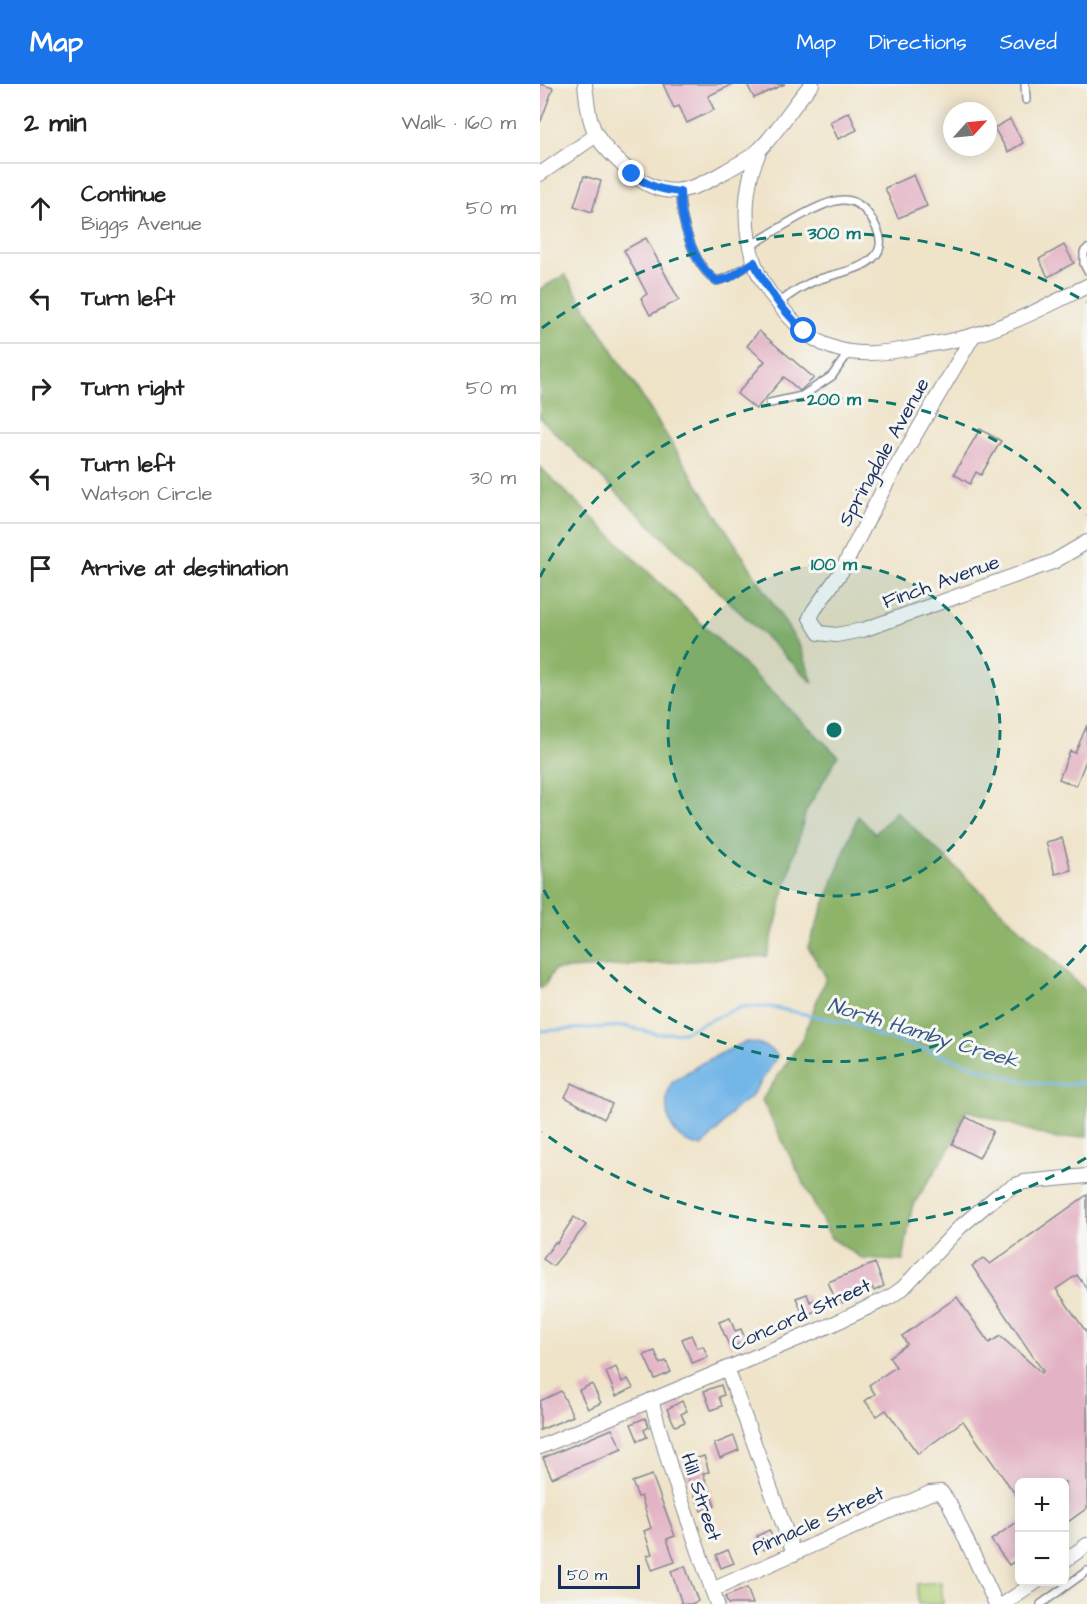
<!DOCTYPE html>
<meta charset="utf-8">
<style>
body{margin:0;font-family:"Architects Daughter",sans-serif;background:#f2f2f2;color:#222}
.controls{position:absolute;right:18px;bottom:18px;display:grid;overflow:hidden;border-radius:9px;box-shadow:0 3px 15px #0003}
.controls button{width:54px;height:54px;display:grid;place-items:center;padding:0;border:0;border-bottom:2px solid #e0e0e0;background:#fff;color:#222;font:30px sans-serif}
.compass{position:absolute;left:403px;top:18px;width:54px;height:54px;border-radius:50%;background:#fff;box-shadow:0 3px 15px #0003;rotate:63deg}
.scale{position:absolute;left:18px;bottom:15px;width:82px;box-sizing:border-box;padding-left:6px;border:3px solid #1b2f5e;border-top:0;font-size:16px;line-height:21px;white-space:nowrap;color:#1b2f5e;-webkit-text-stroke:4px #f6f6f2;paint-order:stroke}
.stop{position:absolute;width:18px;height:18px;margin:-14px;border:4px solid #1a73e8;border-radius:50%;background:#fff}
.stop.end{background:#1a73e8;border-color:#fff;box-shadow:0 2px 6px #0008}
.list{margin:0;padding:0;list-style:none}
h2{display:flex;justify-content:space-between;align-items:center;height:78px;margin:0;padding:0 24px;font-size:26px}
h2 small{font-size:20px;font-weight:400;color:#767676}
.list li{display:grid;grid-template-columns:39px 1fr auto;gap:18px;align-items:center;box-sizing:border-box;height:90px;padding:0 24px;border-top:2px solid #e0e0e0}
.list b{display:block;font-size:22px;white-space:nowrap}
.list p{margin:0;font-size:20px;white-space:nowrap;color:#767676}
.list em{font-size:20px;font-style:normal;color:#767676}
.icon{flex:none;width:33px;height:33px;fill:none;stroke:currentColor;stroke-width:2;stroke-linecap:round;stroke-linejoin:round}
.map{position:relative;flex:none;width:547px;height:1520px;overflow:hidden}
header{display:flex;align-items:center;gap:36px;box-sizing:border-box;height:84px;padding:0 30px;background:#1a73e8;color:#fff}
header strong{font-size:28px}
nav{display:flex;gap:33px;margin-inline-start:auto;font-size:21px}
main{display:flex}
aside{flex:1;background:#fff}
.map>svg:first-child{display:block}
</style>
<header>
<strong>Map</strong>
<nav><a>Map</a><a>Directions</a><a>Saved</a></nav>
</header>
<main>
<aside>
<h2>2 min<small>Walk · 160 m</small></h2>
<ul class="list">
<li><svg class="icon" aria-label="ahead" viewBox="0 0 24 24"><path d="M12 20V5M6 11l6-6 6 6"/></svg><div><b>Continue</b><p>Biggs Avenue</p></div><em>50 m</em></li>
<li><svg class="icon" aria-label="left" viewBox="0 0 24 24"><path d="M17 20v-9H6M10 6l-5 5 5 5"/></svg><div><b>Turn left</b></div><em>30 m</em></li>
<li><svg class="icon" aria-label="right" viewBox="0 0 24 24"><path d="M7 20v-9h11M14 6l5 5-5 5"/></svg><div><b>Turn right</b></div><em>50 m</em></li>
<li><svg class="icon" aria-label="left" viewBox="0 0 24 24"><path d="M17 20v-9H6M10 6l-5 5 5 5"/></svg><div><b>Turn left</b><p>Watson Circle</p></div><em>30 m</em></li>
<li><svg class="icon" aria-label="arrive" viewBox="0 0 24 24"><path d="M6 21V4h12l-3 4 3 4H6"/></svg><div><b>Arrive at destination</b></div></li>
</ul>
</aside>
<div class="map">
<svg width="547" height="1520" viewBox="0 0 547 1520">
<rect width="100%" height="100%" fill="#f6f6f2"/>
<filter id="ink" filterUnits="userSpaceOnUse"><feTurbulence type="fractalNoise" baseFrequency=".0167" numOctaves="2"/><feDisplacementMap in="SourceGraphic" scale="12" xChannelSelector="R" yChannelSelector="G"/><feConvolveMatrix kernelMatrix="1 2 1 2 8 2 1 2 1" color-interpolation-filters="sRGB"/></filter>
<filter id="wash" filterUnits="userSpaceOnUse"><feTurbulence type="fractalNoise" baseFrequency=".008" numOctaves="4" result="noise"/><feDisplacementMap in="SourceGraphic" scale="24" xChannelSelector="R" yChannelSelector="G"/><feGaussianBlur stdDeviation="1.35" result="paint"/><feColorMatrix in="noise" values="0 0 0 0 0 0 0 0 0 0 0 0 0 0 0 0 0 1.4 0 .05"/><feComposite in="paint" operator="in"/></filter>
<g filter="url(#wash)">
<rect width="100%" height="100%" fill="#efe3c8"/>
<polygon fill="#b3d27a" stroke="#67806c" stroke-width="1.5" points="401,1498 403,1520 378,1520 377,1500"/>
<g fill="#8eb46a" stroke="#547264" stroke-width="1.5">
<polygon points="25,191 261,564 273,599 0,334 0,205"/>
<polygon points="0,383 298,672 266,727 227,872 14,886 5,901 0,905"/>
<polygon points="356,727 547,908 547,1052 517,1055 426,1026 412,1060 372,1123 363,1177 323,1175 291,1154 222,1016 262,956 286,893 268,863 318,732 335,750"/>
</g>
<path fill="#73b6e8" stroke="#4772a3" stroke-width="1.5" d="M205,958C218,958 229,962 238,972L210,1014L196,1023L178,1046L162,1062C130,1060 119,1023 132,998L162,979Z"/>
<g fill="none" stroke-linecap="round" stroke-linejoin="round">
<path stroke="#73b6e8" stroke-width="3" d="M0,947L84,942L117,950L144,948L188,928L203,923H231L317,941L336,951C354,956 372,961 390,967C432,981 503,1012 547,997"/>
</g>
<g id="blocks">
<g fill="#e3b2c4">
<polygon points="0,0 13,4 1,37 0,37"/>
<polygon points="123,0 193,0 168,12 174,26 147,39 139,22 134,24"/>
<polygon points="207,0 245,0 214,14"/>
<polygon points="309,28 317,46 298,55 290,38"/>
<polygon points="470,35 483,59 468,68 454,44"/>
<polygon points="374,91 387,122 358,134 345,104"/>
<polygon points="44,92 61,97 52,128 34,122"/>
<polygon points="106,154 139,216 110,231 101,214 107,210 84,166"/>
<polygon points="524,161 534,179 508,193 499,175"/>
<polygon points="219,247 274,294 260,307 244,293 216,325 197,310 225,277 207,262"/>
<polygon points="440,345 461,357 441,391 436,388 430,400 414,390"/>
<polygon points="547,641 547,674 536,702 519,695 530,667 535,669"/>
<polygon points="522,754 531,786 515,790 506,758"/>
<polygon points="32,999 72,1020 64,1035 25,1013"/>
<polygon points="426,1033 453,1047 439,1074 412,1060"/>
<polygon points="547,1111 547,1205 537,1191 516,1205 547,1249 547,1424 525,1440 525,1398 480,1398 480,1417 423,1337 378,1370 346,1326 337,1332 325,1317 335,1310 329,1301 356,1283 349,1273 367,1260 362,1252 417,1213 449,1259 460,1252 502,1289 503,1287 432,1182 443,1174 450,1180"/>
<polygon points="34,1133 46,1141 13,1182 3,1175 15,1158 17,1159"/>
<polygon points="335,1179 344,1202 334,1207 332,1203 311,1212 313,1215 302,1219 300,1215 296,1217 288,1198"/>
<polygon points="267,1210 270,1218 276,1215 280,1225 264,1232 256,1214"/>
<polygon points="190,1234 195,1247 201,1245 206,1257 190,1264 179,1238"/>
<polygon points="151,1251 157,1264 163,1262 168,1273 152,1279 142,1255"/>
<polygon points="115,1267 120,1280 126,1277 131,1288 115,1295 104,1271"/>
<polygon points="76,1283 82,1298 88,1295 93,1304 76,1312 66,1288"/>
<polygon points="52,1300 61,1319 48,1325 39,1306"/>
<polygon points="181,1301 184,1311 179,1313 182,1322 171,1326 164,1307"/>
<polygon points="21,1307 33,1332 0,1346 0,1317"/>
<polygon points="142,1317 147,1327 141,1330 145,1338 135,1342 127,1325"/>
<polygon points="105,1334 109,1343 104,1346 107,1353 98,1357 91,1340"/>
<polygon points="72,1345 82,1365 12,1394 3,1374"/>
<polygon points="194,1352 199,1366 180,1374 174,1360"/>
<polygon points="164,1372 169,1388 163,1389 175,1422 161,1427 142,1379"/>
<polygon points="112,1391 135,1452 127,1455 135,1478 112,1486 107,1471 112,1470 104,1447 111,1444 101,1412 98,1413 92,1398"/>
<polygon points="480,1436 480,1474 469,1481 451,1456"/>
<polygon points="229,1446 236,1461 224,1466 217,1452"/>
<polygon points="188,1466 194,1479 181,1484 176,1471"/>
<polygon points="145,1482 158,1517 151,1520 142,1520 131,1487"/>
<polygon points="207,1504 213,1520 188,1520 185,1513"/>
</g>
</g>
</g>
<g filter="url(#ink)">
<use href="#blocks" fill-opacity="0" stroke="#858993" stroke-width="1.5"/>
<g fill="none" stroke-linecap="round" stroke-linejoin="round">
<g stroke="#858993" stroke-width="10">
<g id="service">
<polyline points="485,0 486,16"/>
<path d="M140,108C140,134 153,183 177,197L189,193L214,178"/>
<path d="M210,162C231,150 283,114 305,116C321,117 331,132 337,145C342,156 342,166 333,174C322,186 293,190 277,196C263,201 250,210 238,220"/>
<polyline points="547,165 544,168 544,180 547,186"/>
<polyline points="230,319 262,312 292,292 309,268"/>
<polyline points="501,1520 547,1487"/>
</g>
</g>
<g stroke="#858993" stroke-width="16">
<g id="minor">
<path d="M45,0C50,47 53,54 88,86C123,118 149,109 186,87C197,80 212,74 221,64C240,45 253,20 272,0"/>
<path d="M220,65C217,74 213,82 211,91C202,129 206,177 230,209C246,230 265,254 291,263C316,273 345,269 372,264C392,260 414,257 434,251C473,240 511,220 547,202"/>
<polyline points="0,90 55,52"/>
<polyline points="433,252 345,402 301,488 274,526 270,534 279,549 296,551 323,546 513,478 547,458"/>
<polyline points="187,1284 254,1470"/>
<polyline points="111,1316 131,1386 177,1520"/>
<polyline points="0,1363 293,1240 350,1213 363,1204 420,1143 457,1112 473,1102 484,1098 547,1092"/>
<polyline points="524,1477 547,1461"/>
<polyline points="172,1506 390,1409 401,1408 409,1419 456,1520"/>
<polyline points="464,1520 496,1498"/>
</g>
</g>
<use href="#service" stroke="#fff" stroke-width="7"/>
<use href="#minor" stroke="#fff" stroke-width="14"/>
</g>
</g>
<g fill="none" stroke-linecap="round" stroke-linejoin="round" filter="url(#ink)">
<path stroke="#1a73e8" stroke-width="8" d="M92,90C108,102 121,106 140,108C140,135 153,182 177,197L189,194L214,178C227,207 242,225 264,247"/>
</g>
<circle cx="294" cy="646" r="166" fill="#0f766e" fill-opacity=".12"/>
<g fill="none" stroke="#0f766e" stroke-width="3" stroke-dasharray="10 8">
<circle cx="294" cy="646" r="166"/>
<path d="M546 861A331 331 0 0 1 0 799M0 493A331 331 0 0 1 546 431"/>
<path d="M546 1074A497 497 0 0 1 2 1048M2 244A497 497 0 0 1 546 218"/>
</g>
<g text-anchor="middle" dominant-baseline="central" stroke-width="6" stroke-linejoin="round" paint-order="stroke">
<g font-size="20" fill="#1b2f5e" stroke="#f6f6f2">
<text transform="translate(344 368) rotate(-61)">Springdale Avenue</text>
<text transform="translate(401 498) rotate(-20)">Finch Avenue</text>
<text transform="translate(261 1231) rotate(-24)">Concord Street</text>
<text transform="translate(161 1413) rotate(72)">Hill Street</text>
<text transform="translate(278 1437) rotate(-24)">Pinnacle Street</text>
</g>
<g font-size="21" font-style="italic" fill="#355887" stroke="#f6f6f2">
<text transform="translate(383 949) rotate(17)">North Hamby Creek</text>
</g>
</g>
<circle cx="294" cy="646" r="9" fill="#0f766e" stroke="#f6f6f2" stroke-width="3"/>
<g font-size="18" text-anchor="middle" font-weight="bold" fill="#0f766e" stroke="#f6f6f2" stroke-width="6" stroke-linejoin="round" paint-order="stroke">
<text x="294" y="155">300 m</text>
<text x="294" y="321">200 m</text>
<text x="294" y="486">100 m</text>
</g>
</svg>
<div class="controls">
<button>+</button>
<button>−</button>
</div>
<svg class="compass" viewBox="-18 -18 36 36"><path d="M0-13l5 13h-10z" fill="#e53935"/><path d="M0 13l5-13h-10z" fill="#767676"/></svg>
<div class="scale">50 m</div>
<div class="stop" style="left:264px;top:247px"></div>
<div class="stop end" style="left:92px;top:90px"></div>
</div>
</main>
